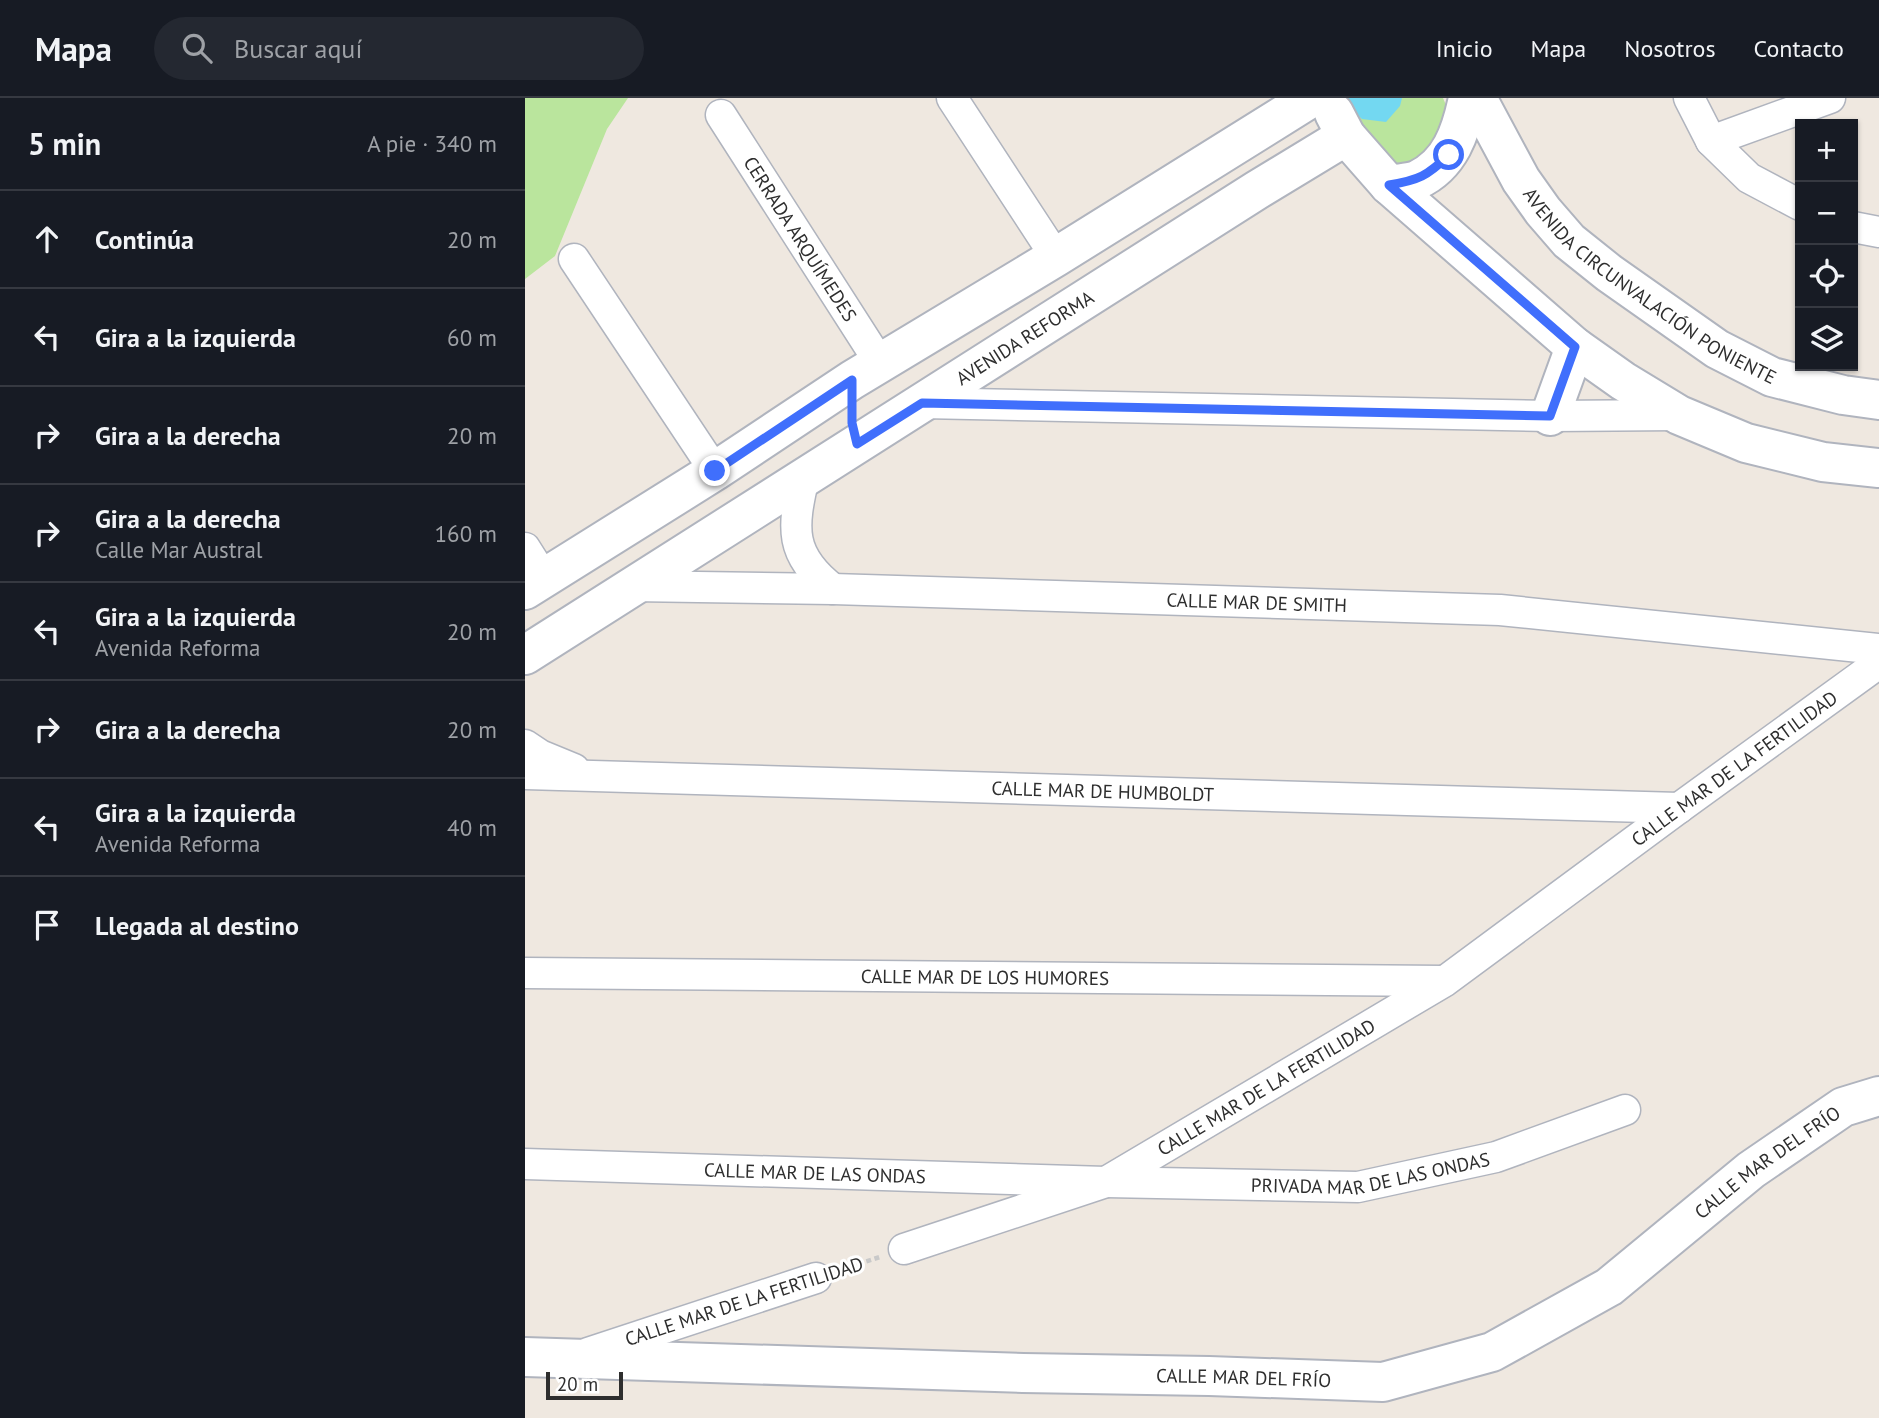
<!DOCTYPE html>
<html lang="es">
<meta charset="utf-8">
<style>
body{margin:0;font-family:"PT Sans",sans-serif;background:#242831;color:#f1f3f6}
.controls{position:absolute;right:21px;top:21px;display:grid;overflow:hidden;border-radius:0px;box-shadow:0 2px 5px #0004}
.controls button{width:63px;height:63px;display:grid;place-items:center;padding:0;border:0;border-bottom:2px solid #363941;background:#171b24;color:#f1f3f6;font:35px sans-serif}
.scale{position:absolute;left:21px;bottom:18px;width:77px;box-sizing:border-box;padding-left:7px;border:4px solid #2e2e2e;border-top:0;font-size:19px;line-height:24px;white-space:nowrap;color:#2e2e2e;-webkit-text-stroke:5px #fff;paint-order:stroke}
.stop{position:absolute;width:21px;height:21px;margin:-16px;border:5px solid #406ffc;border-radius:50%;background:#fff}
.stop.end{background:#406ffc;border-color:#fff;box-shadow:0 2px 7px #0008}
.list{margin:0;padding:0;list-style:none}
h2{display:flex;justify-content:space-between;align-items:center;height:91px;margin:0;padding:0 28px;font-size:30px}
h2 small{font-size:23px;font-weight:400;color:#9ea1a6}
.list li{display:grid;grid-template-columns:46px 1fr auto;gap:21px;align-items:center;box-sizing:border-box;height:98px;padding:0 28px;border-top:2px solid #363941}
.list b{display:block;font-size:26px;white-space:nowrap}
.list p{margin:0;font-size:23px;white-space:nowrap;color:#9ea1a6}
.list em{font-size:23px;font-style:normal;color:#9ea1a6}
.icon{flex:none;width:38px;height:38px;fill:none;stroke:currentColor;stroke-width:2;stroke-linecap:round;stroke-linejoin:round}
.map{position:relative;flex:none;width:1354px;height:1320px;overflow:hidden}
header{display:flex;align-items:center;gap:42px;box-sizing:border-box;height:98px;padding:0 35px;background:#171b24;border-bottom:2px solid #363941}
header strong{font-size:33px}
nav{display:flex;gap:38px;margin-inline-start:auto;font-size:24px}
.search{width:490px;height:63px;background:#242831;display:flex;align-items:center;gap:18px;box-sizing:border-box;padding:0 24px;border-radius:38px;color:#9ea1a6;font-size:26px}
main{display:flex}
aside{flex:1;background:#171b24}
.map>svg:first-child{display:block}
</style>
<header>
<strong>Mapa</strong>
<div class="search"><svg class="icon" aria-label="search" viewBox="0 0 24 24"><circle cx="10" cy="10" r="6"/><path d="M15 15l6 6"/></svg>Buscar aquí</div>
<nav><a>Inicio</a><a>Mapa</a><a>Nosotros</a><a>Contacto</a></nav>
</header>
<main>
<aside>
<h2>5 min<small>A pie · 340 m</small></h2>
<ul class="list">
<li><svg class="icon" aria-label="ahead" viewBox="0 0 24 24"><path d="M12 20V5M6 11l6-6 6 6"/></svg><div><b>Continúa</b></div><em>20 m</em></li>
<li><svg class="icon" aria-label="left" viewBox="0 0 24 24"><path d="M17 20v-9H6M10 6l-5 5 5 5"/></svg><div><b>Gira a la izquierda</b></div><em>60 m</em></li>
<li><svg class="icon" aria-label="right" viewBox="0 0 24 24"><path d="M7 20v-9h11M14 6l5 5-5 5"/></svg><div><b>Gira a la derecha</b></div><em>20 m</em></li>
<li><svg class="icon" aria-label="right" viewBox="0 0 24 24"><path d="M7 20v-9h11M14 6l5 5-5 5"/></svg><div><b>Gira a la derecha</b><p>Calle Mar Austral</p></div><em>160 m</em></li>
<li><svg class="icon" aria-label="left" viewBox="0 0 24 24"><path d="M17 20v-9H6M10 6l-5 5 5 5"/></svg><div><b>Gira a la izquierda</b><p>Avenida Reforma</p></div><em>20 m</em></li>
<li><svg class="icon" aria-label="right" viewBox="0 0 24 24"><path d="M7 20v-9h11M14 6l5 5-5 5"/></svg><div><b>Gira a la derecha</b></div><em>20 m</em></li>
<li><svg class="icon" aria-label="left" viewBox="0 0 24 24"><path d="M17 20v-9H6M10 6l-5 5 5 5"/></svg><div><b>Gira a la izquierda</b><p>Avenida Reforma</p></div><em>40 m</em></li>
<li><svg class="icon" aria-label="arrive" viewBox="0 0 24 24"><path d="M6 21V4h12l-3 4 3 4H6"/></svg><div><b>Llegada al destino</b></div></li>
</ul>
</aside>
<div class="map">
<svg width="1354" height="1320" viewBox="0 0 1354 1320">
<rect width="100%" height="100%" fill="#efe8e0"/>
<g fill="#bae59d">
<polygon points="0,0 103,0 82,31 30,158 0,181"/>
<polygon points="807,0 918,0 926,19 886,81"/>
</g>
<polygon fill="#73d8f1" points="820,0 877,0 875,8 861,24 837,21 820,6"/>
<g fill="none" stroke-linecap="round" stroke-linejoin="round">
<g stroke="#b0b4be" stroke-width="33">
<g id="street">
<polyline points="427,0 531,159"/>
<polyline points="1164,0 1186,43 1224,80 1275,107"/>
<path id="s1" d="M196,17L355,265"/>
<polyline points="1186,43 1305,0"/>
<polyline points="1328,129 1354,134"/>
<polyline points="49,161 190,373"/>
<polyline points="397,305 1025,318 1154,317"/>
<path d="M279,379C267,430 264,457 308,491"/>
<polyline points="0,450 19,480"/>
<path id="s2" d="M107,488L308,491L975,512L1354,551"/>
<polyline points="0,647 15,657 49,671"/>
<path id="s3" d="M0,676L1154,710"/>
<path id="s4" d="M0,875L919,883"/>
<path id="s5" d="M0,1066L581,1084L833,1089L971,1059L1100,1012"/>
<path id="s6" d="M379,1151L581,1084L920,883L1154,710L1354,565"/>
<polyline points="63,1255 291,1180"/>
</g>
</g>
<g stroke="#b0b4be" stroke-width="42">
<g id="secondary">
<path id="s7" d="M952,0L996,82L1018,113L1044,143L1084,175L1192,251L1247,279L1318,297L1354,302"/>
<polyline points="809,15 821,38 864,87 1050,249 1098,283 1154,317 1221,345 1298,364 1354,370"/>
<path d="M864,87C873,85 884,85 892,82C925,67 936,34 943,0"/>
<polyline points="1025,318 1050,249"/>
<polyline points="0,492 190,373 327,282 531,159 786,0"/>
<path id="s8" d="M0,557L732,92L821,38"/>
<path id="s9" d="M0,1259L498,1275L684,1278L858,1284L967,1254L1084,1189L1226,1072L1318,1009L1354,998"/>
</g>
</g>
<polyline stroke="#c9c9c9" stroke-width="4.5" stroke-dasharray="5 3.5" stroke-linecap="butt" points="317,1171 355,1159"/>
<use href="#street" stroke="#fff" stroke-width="30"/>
<use href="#secondary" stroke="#fff" stroke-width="38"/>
</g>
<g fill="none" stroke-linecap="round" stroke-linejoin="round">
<path stroke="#406ffc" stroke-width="9" d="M190,373L327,282V325L332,346L397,305L1025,318L1050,249L864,87C894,82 902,78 924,57"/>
</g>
<g text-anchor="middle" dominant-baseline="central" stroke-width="6" stroke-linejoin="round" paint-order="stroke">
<g font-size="19" fill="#2e2e2e" stroke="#fff">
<text stroke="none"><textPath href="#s1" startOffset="147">CERRADA ARQUÍMEDES</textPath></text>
<text stroke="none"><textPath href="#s7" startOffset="262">AVENIDA CIRCUNVALACIÓN PONIENTE</textPath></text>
<text stroke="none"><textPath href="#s8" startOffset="592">AVENIDA REFORMA</textPath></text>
<text stroke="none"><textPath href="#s2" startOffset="625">CALLE MAR DE SMITH</textPath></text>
<text stroke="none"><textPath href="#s6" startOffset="966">CALLE MAR DE LA FERTILIDAD</textPath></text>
<text stroke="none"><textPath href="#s3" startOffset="578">CALLE MAR DE HUMBOLDT</textPath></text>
<text stroke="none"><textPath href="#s4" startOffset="460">CALLE MAR DE LOS HUMORES</textPath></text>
<text stroke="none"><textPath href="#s6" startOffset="399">CALLE MAR DE LA FERTILIDAD</textPath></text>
<text stroke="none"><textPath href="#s9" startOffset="1307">CALLE MAR DEL FRÍO</textPath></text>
<text stroke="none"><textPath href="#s5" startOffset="847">PRIVADA MAR DE LAS ONDAS</textPath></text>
<text stroke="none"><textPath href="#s5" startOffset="290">CALLE MAR DE LAS ONDAS</textPath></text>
<text transform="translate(219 1203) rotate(-18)">CALLE MAR DE LA FERTILIDAD</text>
<text stroke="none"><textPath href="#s9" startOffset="719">CALLE MAR DEL FRÍO</textPath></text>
</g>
</g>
</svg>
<div class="controls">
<button>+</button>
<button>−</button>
<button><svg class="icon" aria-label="locate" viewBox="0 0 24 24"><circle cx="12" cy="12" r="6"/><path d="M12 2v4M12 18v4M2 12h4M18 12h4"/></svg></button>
<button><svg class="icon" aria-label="layers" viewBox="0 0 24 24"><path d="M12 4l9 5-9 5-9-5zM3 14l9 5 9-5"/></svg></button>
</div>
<div class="scale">20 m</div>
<div class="stop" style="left:924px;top:57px"></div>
<div class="stop end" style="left:190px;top:373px"></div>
</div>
</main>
